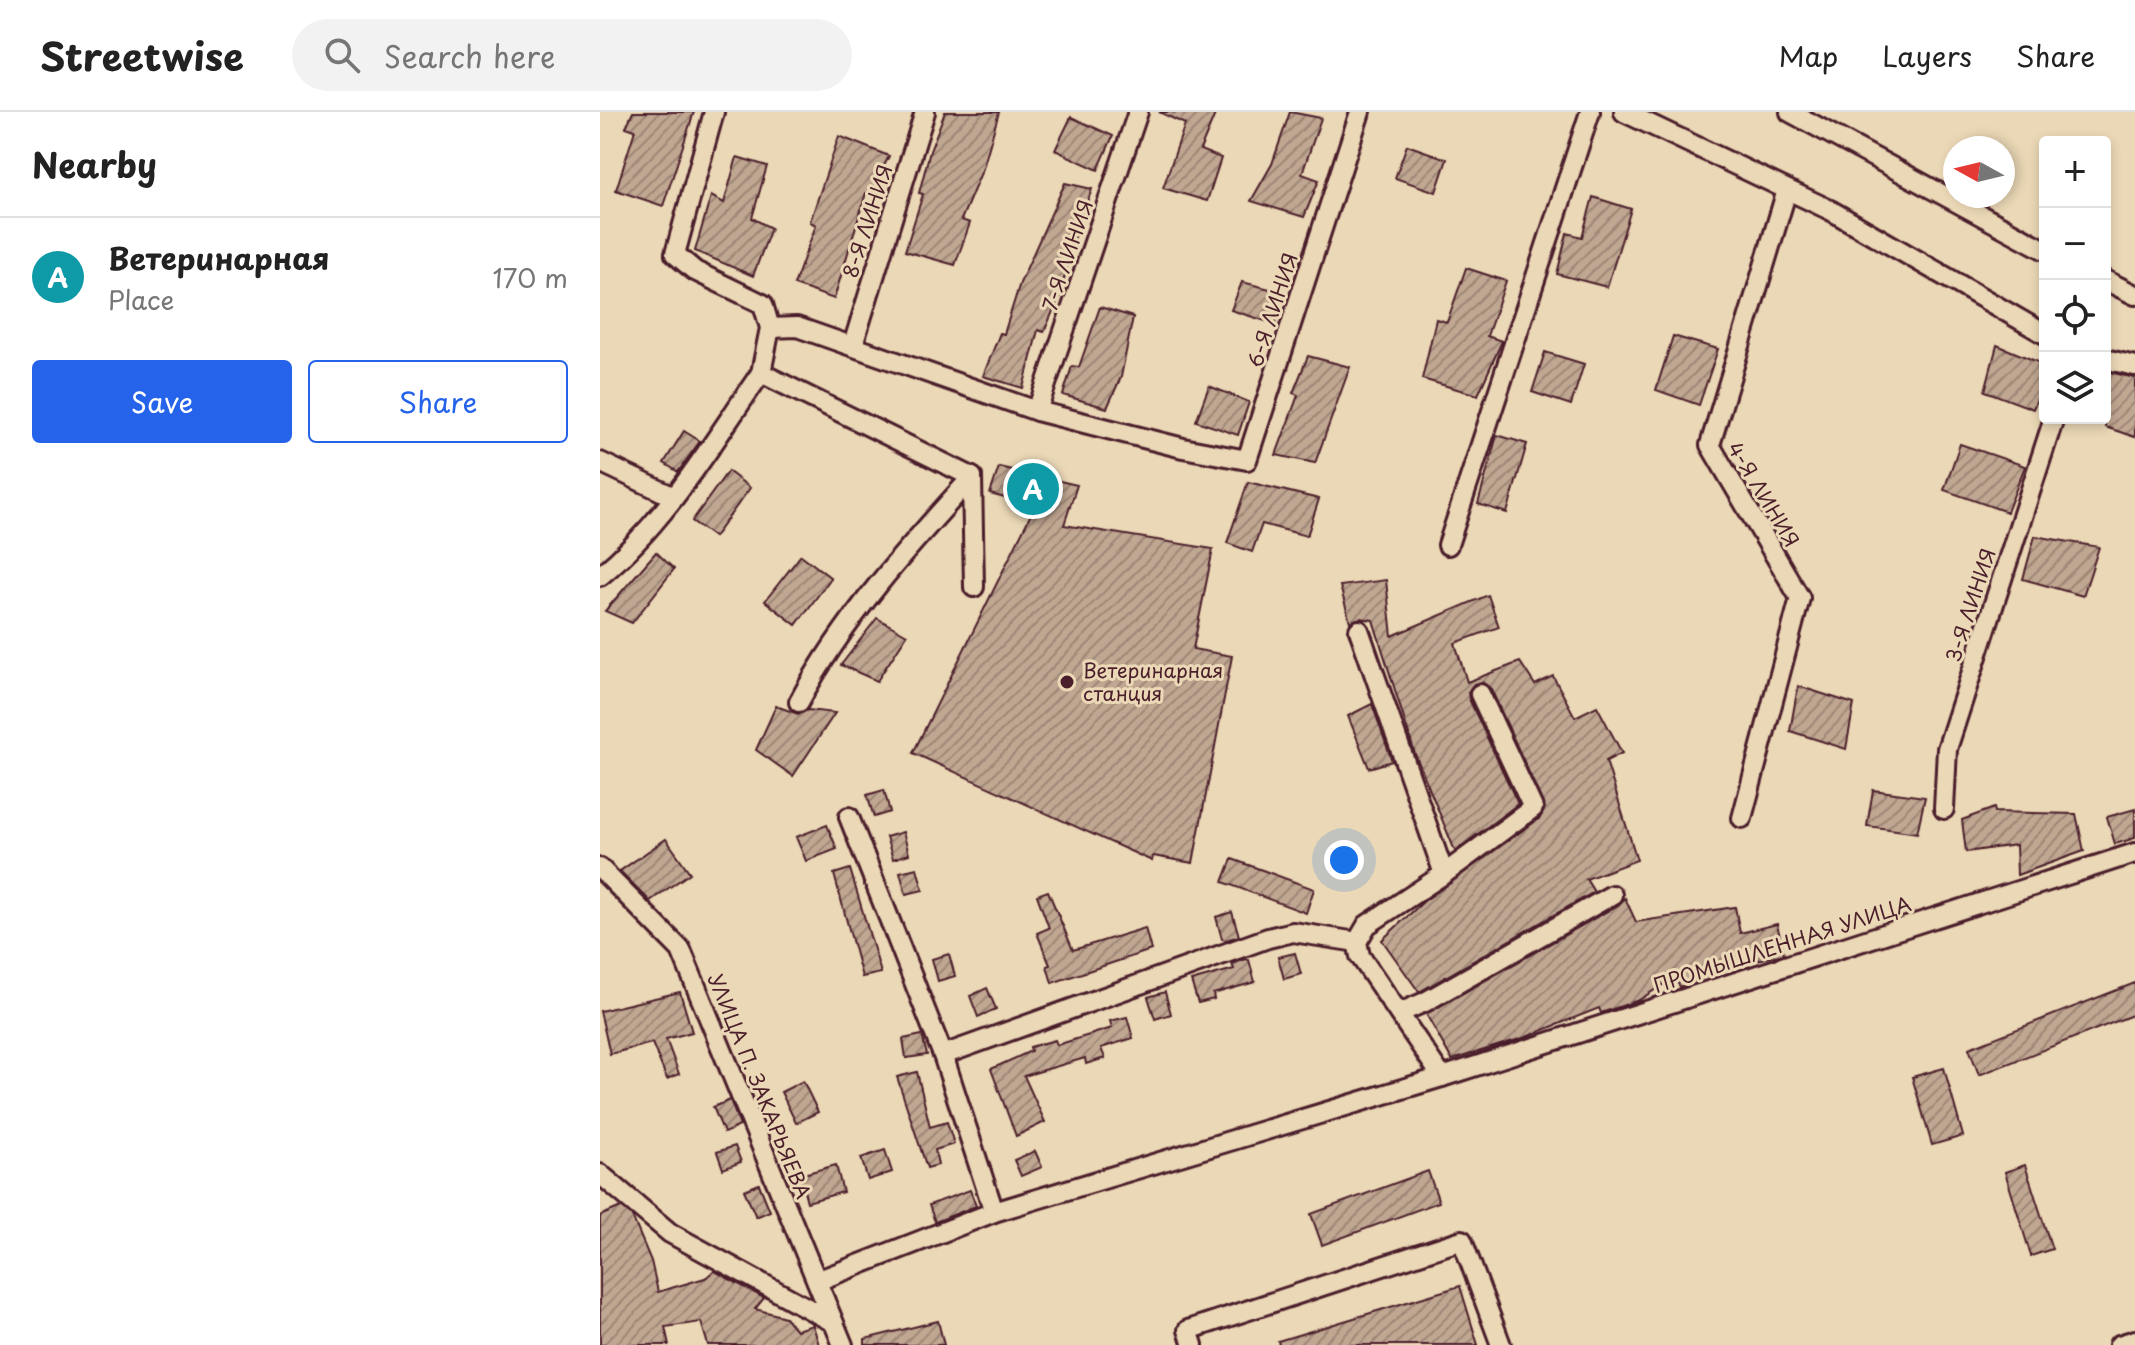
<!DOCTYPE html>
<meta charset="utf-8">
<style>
body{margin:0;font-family:"Playpen Sans",sans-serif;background:#f2f2f2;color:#222}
.controls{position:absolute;right:24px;top:24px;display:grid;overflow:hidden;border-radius:8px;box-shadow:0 4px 12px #0003}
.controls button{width:72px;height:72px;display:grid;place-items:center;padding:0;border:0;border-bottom:2px solid #e0e0e0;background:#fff;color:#222;font:40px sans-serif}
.compass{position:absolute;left:1343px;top:24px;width:72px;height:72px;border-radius:50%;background:#fff;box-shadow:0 4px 12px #0003;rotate:278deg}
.you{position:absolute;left:744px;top:748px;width:28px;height:28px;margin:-20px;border:6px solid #fff;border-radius:50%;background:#1a73e8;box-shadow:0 0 0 12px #1a73e833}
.badge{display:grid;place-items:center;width:52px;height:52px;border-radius:50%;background:#2563eb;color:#fff;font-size:26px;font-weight:700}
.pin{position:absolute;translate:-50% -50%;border:4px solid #fff;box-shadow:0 2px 8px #0006}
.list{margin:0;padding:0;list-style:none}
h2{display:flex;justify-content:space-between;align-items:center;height:104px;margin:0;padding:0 32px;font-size:34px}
h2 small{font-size:26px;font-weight:400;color:#767676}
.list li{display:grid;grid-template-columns:52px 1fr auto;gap:24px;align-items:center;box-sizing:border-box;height:120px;padding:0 32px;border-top:2px solid #e0e0e0}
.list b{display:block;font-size:30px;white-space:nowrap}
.list p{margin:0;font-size:26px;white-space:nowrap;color:#767676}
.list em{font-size:26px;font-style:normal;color:#767676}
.actions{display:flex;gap:16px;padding:24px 32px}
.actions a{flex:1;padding:18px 0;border:2px solid #2563eb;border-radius:8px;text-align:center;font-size:28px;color:#2563eb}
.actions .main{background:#2563eb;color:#fff}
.icon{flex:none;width:44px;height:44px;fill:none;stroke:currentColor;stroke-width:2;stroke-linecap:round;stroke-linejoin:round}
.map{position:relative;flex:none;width:1535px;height:1233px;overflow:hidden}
header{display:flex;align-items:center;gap:48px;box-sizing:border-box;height:112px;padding:0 40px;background:#fff;border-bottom:2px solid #e0e0e0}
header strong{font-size:38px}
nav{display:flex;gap:44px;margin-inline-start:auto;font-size:28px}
.search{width:560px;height:72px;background:#f2f2f2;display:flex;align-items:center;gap:20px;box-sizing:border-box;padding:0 28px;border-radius:44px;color:#767676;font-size:30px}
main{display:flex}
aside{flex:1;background:#fff}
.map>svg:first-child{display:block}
</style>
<header>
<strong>Streetwise</strong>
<div class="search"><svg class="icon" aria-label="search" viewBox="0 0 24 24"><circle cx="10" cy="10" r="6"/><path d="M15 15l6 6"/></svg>Search here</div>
<nav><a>Map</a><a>Layers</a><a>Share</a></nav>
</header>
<main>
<aside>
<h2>Nearby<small></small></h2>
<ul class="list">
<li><span class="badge" style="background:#0f9aa8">A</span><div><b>Ветеринарная</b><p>Place</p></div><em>170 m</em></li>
</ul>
<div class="actions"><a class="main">Save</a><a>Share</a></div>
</aside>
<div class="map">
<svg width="1535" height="1233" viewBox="0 0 1535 1233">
<defs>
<pattern id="building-hatch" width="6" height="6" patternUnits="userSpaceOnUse" patternTransform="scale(2)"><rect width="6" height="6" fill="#c0a791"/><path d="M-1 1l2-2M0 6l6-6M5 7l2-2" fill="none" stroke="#9e8777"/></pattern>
</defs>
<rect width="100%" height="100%" fill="#ebd8b6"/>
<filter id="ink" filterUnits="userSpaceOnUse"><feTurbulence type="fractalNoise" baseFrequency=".0125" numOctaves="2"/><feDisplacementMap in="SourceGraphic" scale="16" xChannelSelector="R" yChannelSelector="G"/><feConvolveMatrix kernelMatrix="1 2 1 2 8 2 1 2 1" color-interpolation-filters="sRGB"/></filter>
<g filter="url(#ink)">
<g fill="url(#building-hatch)" stroke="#4a1f2b" stroke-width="2">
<polygon points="33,0 94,0 63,94 16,78 35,18 26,15"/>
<polygon points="345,0 399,0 383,56 361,108 370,111 355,153 305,139 323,82 319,81 330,39"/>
<polygon points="559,0 616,0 600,38 621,46 607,89 563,76 585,12"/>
<polygon points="690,0 721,6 702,62 719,68 704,105 651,89 672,52"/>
<polygon points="471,5 513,24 498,58 455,38"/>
<polygon points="239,24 289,44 270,82 266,81 234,187 194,173 216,113 210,110"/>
<polygon points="807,33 847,47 836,80 795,66"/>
<polygon points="137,45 167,54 152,106 171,116 153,164 95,139 111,84 124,91"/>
<polygon points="465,71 492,77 475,123 460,183 444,220 438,218 423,276 383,264 400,221 404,222 420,171"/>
<polygon points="993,85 1031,97 1007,175 957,162 967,121 982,125"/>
<polygon points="866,156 906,169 887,224 902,229 878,283 822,267 836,207 847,210"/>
<polygon points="642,170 682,180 675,212 631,198"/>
<polygon points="500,195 533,205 521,265 507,296 463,283 472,254 479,255"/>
<polygon points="1073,224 1118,237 1099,293 1056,278"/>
<polygon points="1397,233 1445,253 1445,268 1433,297 1385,279"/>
<polygon points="945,240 984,252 971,293 932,280"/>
<polygon points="708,244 750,255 715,351 676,343 698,283 693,281"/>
<polygon points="1505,259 1535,266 1535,325 1505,315"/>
<polygon points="609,274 649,290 638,323 596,309"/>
<polygon points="84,319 100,329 78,360 64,351"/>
<polygon points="897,323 927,332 907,401 878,392"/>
<polygon points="1360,332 1425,354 1407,400 1344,378"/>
<polygon points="399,355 477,373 464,413 613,437 593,537 632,544 593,751 553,744 552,749 313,641 435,394 390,382"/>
<polygon points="128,359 150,376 114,425 92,409"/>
<polygon points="648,370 719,387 707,424 662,412 652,440 627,431"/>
<polygon points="1435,424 1499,435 1483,484 1423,467"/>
<polygon points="56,440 74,457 32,511 5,499"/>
<polygon points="201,443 231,466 196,513 165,489"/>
<polygon points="786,468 792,524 888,483 899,515 855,531 867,570 920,550 935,573 953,564 975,605 997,594 1022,641 1006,649 1037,748 986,767 994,780 819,880 782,828 824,789 940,706 945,696 891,577 882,570 874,572 868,580 869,587 918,692 855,739 815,642 773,508 760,506 750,510 740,474"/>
<polygon points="277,506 307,523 277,569 241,553"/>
<polygon points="1198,574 1254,592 1246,637 1190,619"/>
<polygon points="772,592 792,649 769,656 748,604"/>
<polygon points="176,594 198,602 208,598 235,601 193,664 156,638"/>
<polygon points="284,678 290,700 274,705 267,683"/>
<polygon points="1273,678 1325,685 1317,721 1267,714"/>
<polygon points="1394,696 1395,700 1476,702 1484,739 1417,763 1416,733 1366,740 1362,708"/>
<polygon points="1535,697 1535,726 1515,732 1507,705"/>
<polygon points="227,713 237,737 206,749 196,725"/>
<polygon points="303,720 309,742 293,747 286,725"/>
<polygon points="66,727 90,761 50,789 20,759"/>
<polygon points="632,747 714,777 706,801 623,770"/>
<polygon points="317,756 323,778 306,782 300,760"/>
<polygon points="250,757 281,861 262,865 234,762"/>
<polygon points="448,779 473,838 545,816 551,838 452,871 447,854 450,853 437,821 449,816 437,783"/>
<polygon points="1025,786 1036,810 1135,795 1140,821 1177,812 1184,842 1157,848 1156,844 1080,875 1075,865 1039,888 1001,901 999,896 926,925 852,948 826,902 1018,793"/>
<polygon points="632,800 639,824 626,828 622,827 616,805"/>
<polygon points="695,841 701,862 684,867 678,845"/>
<polygon points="349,842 355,864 338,869 332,847"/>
<polygon points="646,847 649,848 655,870 613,882 614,887 598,891 591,869 634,857 632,852"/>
<polygon points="1535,871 1535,902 1379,963 1369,936"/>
<polygon points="387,876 396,897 378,905 370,884"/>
<polygon points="80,880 92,920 66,927 79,962 67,967 52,931 10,942 0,899"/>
<polygon points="565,880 571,902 555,907 548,885"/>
<polygon points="527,905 533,926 501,936 505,946 486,952 485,946 424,964 445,1010 416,1024 391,957 431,939 430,935 455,928 457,933 512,916 510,909"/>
<polygon points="322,923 327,943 306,946 303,927"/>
<polygon points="1344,956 1363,1024 1332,1033 1312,965"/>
<polygon points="317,960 330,1015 347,1010 354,1032 335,1038 338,1053 327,1056 297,965"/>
<polygon points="203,969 218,1000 196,1011 181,980"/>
<polygon points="130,988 140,1014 124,1021 113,995"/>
<polygon points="135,1034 141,1050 123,1057 117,1040"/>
<polygon points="285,1038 292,1060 268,1068 261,1046"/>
<polygon points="435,1039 442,1055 421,1064 414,1048"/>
<polygon points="236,1053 243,1080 207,1090 200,1063"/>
<polygon points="1425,1053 1452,1137 1431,1144 1405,1060"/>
<polygon points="828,1059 839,1090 722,1133 711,1102"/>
<polygon points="159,1072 170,1099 156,1105 144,1078"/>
<polygon points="370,1078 376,1094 335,1110 329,1093"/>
<polygon points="21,1095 32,1104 51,1149 58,1180 105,1166 115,1159 164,1186 155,1197 185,1205 196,1218 213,1213 219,1233 108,1233 101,1210 65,1215 69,1233 0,1233 0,1104"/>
<polygon points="860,1174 878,1233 679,1233 678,1229"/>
<polygon points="338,1209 344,1233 265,1233 265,1227"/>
</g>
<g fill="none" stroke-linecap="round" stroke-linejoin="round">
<g stroke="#4a1f2b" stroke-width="24">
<g id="minor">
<polyline points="114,0 75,142 95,159 163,192 170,216 161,261"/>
<polyline points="1024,0 1230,98 1445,222"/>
<polyline points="1190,0 1445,138"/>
<polyline points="1505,168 1535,183"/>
<polyline points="170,216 197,215 437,299 583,336 647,348 760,0"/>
<polyline points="253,233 325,0"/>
<polyline points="1505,247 1535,254"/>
<polyline points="437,299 538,0"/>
<polyline points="0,350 74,385"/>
<polyline points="848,433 990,0"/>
<path d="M0,464C67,409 112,331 161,261L372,365L374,475"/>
<polyline points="759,518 844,762"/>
<path d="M199,590C243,507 310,433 372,365"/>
<polyline points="1344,697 1347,637 1454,306"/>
<polyline points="249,705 343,943 394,1100"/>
<polyline points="1142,706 1200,486 1110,333 1187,78"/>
<polyline points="0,756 81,838 243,1233"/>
<polyline points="799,901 825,890 1012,783"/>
<polyline points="343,943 668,826 693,820 757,830"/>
<polyline points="842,965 760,844 757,830 767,813 844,762 933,696 880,582"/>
<polyline points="0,1062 70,1121 233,1210"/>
<polyline points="217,1169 394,1100 842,965 1535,741"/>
<polyline points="593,1233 588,1218 862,1128 901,1233"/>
<polyline points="1519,1233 1535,1228"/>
</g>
</g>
<use href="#minor" stroke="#ebd8b6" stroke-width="18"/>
</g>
</g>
<circle fill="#4a1f2b" stroke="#ebd8b6" stroke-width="3" cx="467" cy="570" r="8"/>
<g text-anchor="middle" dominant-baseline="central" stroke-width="6" stroke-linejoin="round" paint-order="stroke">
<g font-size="20" fill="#4a1f2b" stroke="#ebd8b6">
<text transform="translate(267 109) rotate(-72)">8-Я ЛИНИЯ</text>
<text transform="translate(467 143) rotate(-71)">7-Я ЛИНИЯ</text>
<text transform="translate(672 198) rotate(-72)">6-Я ЛИНИЯ</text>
<text transform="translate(1164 382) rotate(59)">4-Я ЛИНИЯ</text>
<text transform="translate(1370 493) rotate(-72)">3-Я ЛИНИЯ</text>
<text transform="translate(1182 832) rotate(-18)">ПРОМЫШЛЕННАЯ УЛИЦА</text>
<text transform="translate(160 974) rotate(68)">УЛИЦА П. ЗАКАРЬЯЕВА</text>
</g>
<g font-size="20" fill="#4a1f2b" stroke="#ebd8b6" text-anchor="start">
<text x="483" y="558">Ветеринарная<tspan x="483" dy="23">станция</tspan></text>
</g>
</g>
</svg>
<div class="controls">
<button>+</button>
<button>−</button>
<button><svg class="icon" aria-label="locate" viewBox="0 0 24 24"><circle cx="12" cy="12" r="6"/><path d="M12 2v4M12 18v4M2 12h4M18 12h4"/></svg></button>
<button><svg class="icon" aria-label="layers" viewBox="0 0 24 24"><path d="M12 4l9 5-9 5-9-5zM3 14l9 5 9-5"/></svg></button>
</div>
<svg class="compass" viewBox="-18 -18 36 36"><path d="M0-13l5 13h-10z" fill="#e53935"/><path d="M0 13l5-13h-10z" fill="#767676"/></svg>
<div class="you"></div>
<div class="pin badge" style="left:433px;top:377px;background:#0f9aa8">A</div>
</div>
</main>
